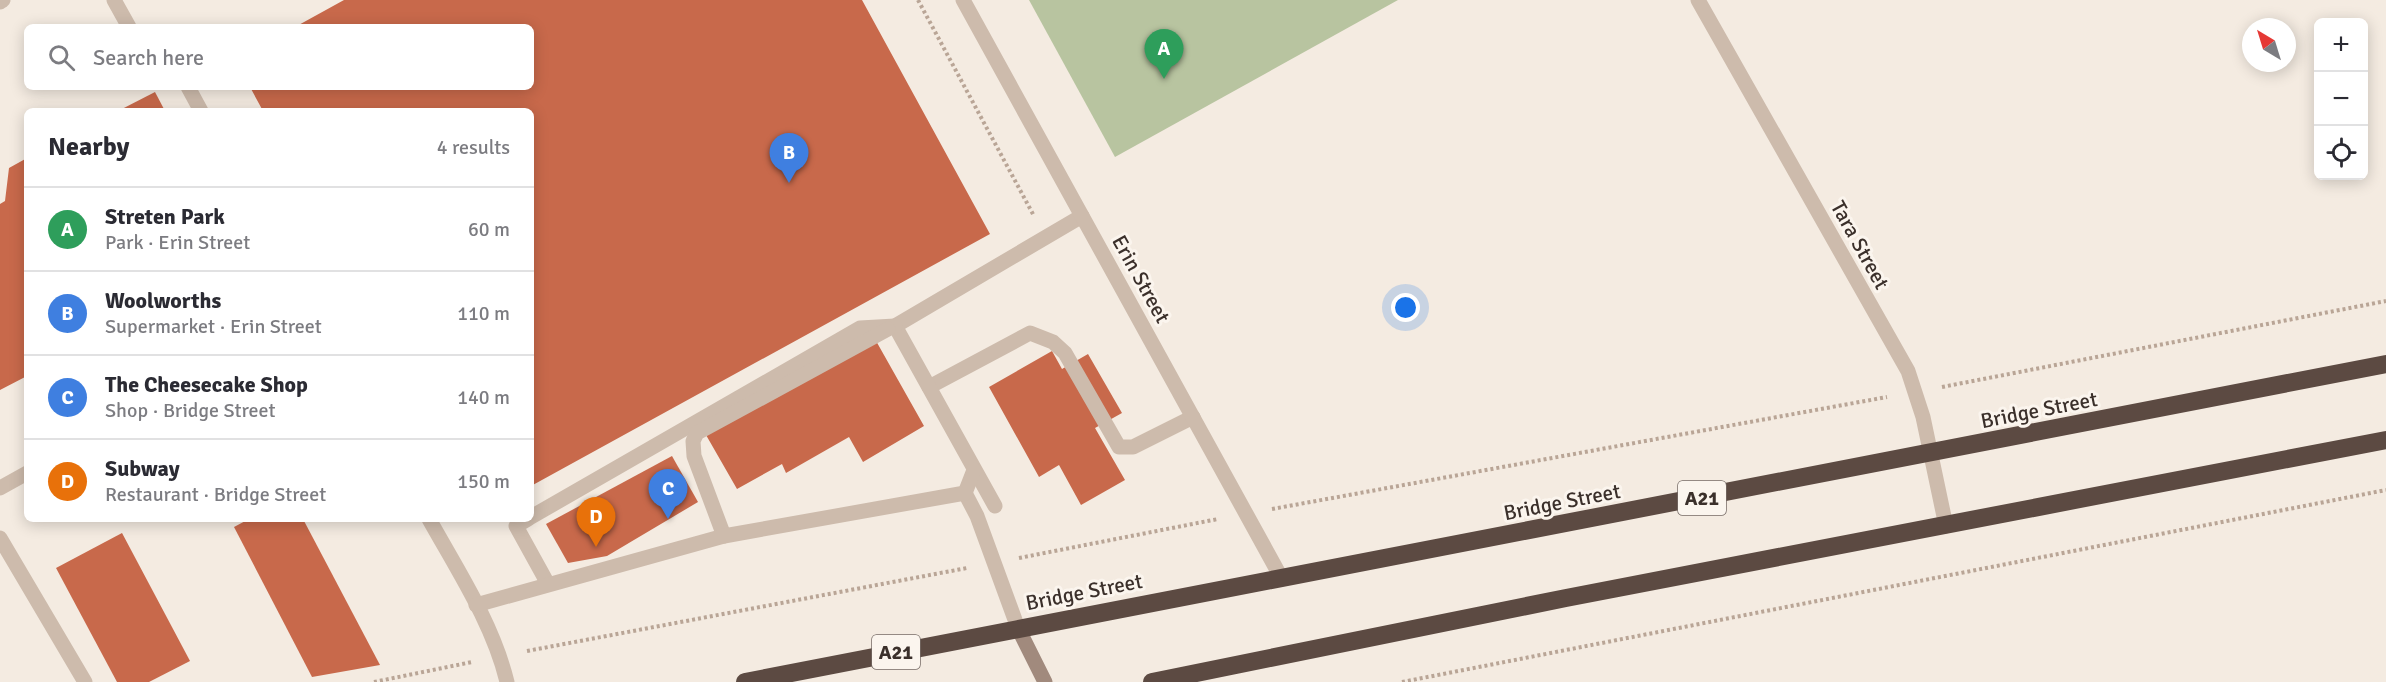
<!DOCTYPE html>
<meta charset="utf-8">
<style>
body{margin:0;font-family:Signika,sans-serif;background:#f2f2f3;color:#2b2b33}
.controls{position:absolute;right:18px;top:18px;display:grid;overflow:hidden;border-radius:9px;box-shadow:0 3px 15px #0003}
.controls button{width:54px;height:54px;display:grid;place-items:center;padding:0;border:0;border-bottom:2px solid #e1e1e2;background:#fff;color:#2b2b33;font:30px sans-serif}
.compass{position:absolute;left:2242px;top:18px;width:54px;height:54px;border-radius:50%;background:#fff;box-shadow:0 3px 15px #0003;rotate:322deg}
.you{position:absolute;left:1406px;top:308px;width:21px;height:21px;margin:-15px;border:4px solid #fff;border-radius:50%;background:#1a73e8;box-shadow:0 0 0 9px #1a73e833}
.badge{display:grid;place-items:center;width:39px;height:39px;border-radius:50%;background:#0b8043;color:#fff;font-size:20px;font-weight:700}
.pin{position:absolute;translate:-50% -50px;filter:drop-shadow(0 2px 3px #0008)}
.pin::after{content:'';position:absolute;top:32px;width:21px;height:18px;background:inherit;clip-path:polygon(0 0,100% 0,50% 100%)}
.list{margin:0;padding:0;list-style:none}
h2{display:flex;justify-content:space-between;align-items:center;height:78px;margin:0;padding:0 24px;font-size:26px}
h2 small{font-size:20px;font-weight:400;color:#7c7c81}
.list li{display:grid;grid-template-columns:39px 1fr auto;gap:18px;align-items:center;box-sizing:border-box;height:84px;padding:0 24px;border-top:2px solid #e1e1e2}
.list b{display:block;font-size:22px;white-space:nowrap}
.list p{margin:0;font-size:20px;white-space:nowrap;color:#7c7c81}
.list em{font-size:20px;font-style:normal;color:#7c7c81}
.icon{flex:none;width:33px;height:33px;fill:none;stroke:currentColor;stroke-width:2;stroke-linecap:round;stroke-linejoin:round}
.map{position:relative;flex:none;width:2386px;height:682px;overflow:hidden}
.search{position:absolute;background:#fff;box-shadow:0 3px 15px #0003;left:24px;top:24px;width:510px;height:66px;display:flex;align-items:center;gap:15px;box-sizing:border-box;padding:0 21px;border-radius:9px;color:#7c7c81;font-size:22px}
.panel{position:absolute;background:#fff;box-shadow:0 3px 15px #0003;left:24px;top:108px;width:510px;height:414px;border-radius:9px}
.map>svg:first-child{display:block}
</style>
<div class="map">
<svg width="2386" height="682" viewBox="0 0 2386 682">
<rect width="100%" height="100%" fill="#f4ebe1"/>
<polygon fill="#b8c4a0" points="1029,0 1398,0 1115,157"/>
<g fill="#c8694b">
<polygon points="344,0 862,0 990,234 531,486 531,111 263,111 250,87 531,87 531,27 295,27"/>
<polygon points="155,92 165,111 118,111"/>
<polygon points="27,158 27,376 0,390 0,204 5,201 9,168"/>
<polygon points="871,332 924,426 863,462 849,437 786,473 782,464 737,489 702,428"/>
<polygon points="1052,351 1062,369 1088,354 1122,413 1095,428 1125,480 1081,505 1059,465 1039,477 989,387"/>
<polygon points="672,456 698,502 607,556 568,563 546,524"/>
<polygon points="249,519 303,519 380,665 312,677 234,527"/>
<polygon points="122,533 190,661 149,682 117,682 56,568"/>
</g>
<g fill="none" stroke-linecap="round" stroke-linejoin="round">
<g stroke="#b9a596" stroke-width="4" stroke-dasharray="3 3" stroke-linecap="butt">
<polyline points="918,0 1034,216"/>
<polyline points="1942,387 2386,301"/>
<polyline points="1272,509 1887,397"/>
<polyline points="1019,558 1218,519"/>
<polyline points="527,651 967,568"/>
<polyline points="374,682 472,662"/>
<polyline points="1402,682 2386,490"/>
</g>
<g stroke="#cdbbac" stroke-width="15">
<polyline points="114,0 129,27"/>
<polyline points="0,2 3,0"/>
<polyline points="188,87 201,111"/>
<polyline points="929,387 1030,333 1053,342 1065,353 1119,447 1133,447 1193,417"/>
<polyline points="0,488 27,473"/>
<polyline points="965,493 977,516 1018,628"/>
<polyline points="995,506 895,326 1082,216"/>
<polyline points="531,517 860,328 895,326"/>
<path d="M429,519C458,571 493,624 507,682"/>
<polyline points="528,519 516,526 548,584"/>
<polyline points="724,536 694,456 693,441 697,433 888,329"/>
<polyline points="0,538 85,682"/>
<polyline points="476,605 724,536 965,493 974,470"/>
</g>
<g stroke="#cdbbac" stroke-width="15">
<polyline points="963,0 1282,579"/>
<polyline points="1698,0 1908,371 1923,417 1946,526"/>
</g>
<polyline stroke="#a18a7d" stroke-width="15" points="1018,628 1045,682"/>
<g stroke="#5c4a42" stroke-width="18">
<polyline points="745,682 2386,364"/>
<polyline points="1152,682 1566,598 2386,440"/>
</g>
</g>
<g text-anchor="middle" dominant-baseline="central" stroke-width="6" stroke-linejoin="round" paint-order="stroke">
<g fill="#fbf5ee" stroke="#756b66" stroke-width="1.5">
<rect x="1678" y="481" width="48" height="34" rx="4.5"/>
<rect x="872" y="635" width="48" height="34" rx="4.5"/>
</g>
<g font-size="20" font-weight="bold" fill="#3b302b">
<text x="1702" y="498">A21</text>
<text x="896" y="652">A21</text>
</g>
<g font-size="21" fill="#3b302b" stroke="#fbf5ee">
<text transform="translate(1860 245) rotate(61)">Tara Street</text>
<text transform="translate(1141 279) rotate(61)">Erin Street</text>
<text transform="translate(2039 410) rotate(-11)">Bridge Street</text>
<text transform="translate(1562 502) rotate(-11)">Bridge Street</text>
<text transform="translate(1084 592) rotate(-11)">Bridge Street</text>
</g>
</g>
</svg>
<div class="controls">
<button>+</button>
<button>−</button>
<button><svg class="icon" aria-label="locate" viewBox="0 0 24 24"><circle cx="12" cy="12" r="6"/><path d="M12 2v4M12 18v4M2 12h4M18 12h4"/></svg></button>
</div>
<svg class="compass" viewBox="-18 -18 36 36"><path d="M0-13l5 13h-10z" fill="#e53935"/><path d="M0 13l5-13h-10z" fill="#7c7c81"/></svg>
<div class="you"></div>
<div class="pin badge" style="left:1164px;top:79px;background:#2e9e5b">A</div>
<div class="pin badge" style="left:789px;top:183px;background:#3f7fe0">B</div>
<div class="pin badge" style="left:668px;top:519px;background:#3f7fe0">C</div>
<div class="pin badge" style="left:596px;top:547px;background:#e8710a">D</div>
<div class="search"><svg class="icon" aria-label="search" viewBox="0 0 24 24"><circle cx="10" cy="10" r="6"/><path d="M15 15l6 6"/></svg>Search here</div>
<section class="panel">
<h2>Nearby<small>4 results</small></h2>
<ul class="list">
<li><span class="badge" style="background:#2e9e5b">A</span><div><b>Streten Park</b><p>Park · Erin Street</p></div><em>60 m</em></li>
<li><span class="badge" style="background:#3f7fe0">B</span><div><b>Woolworths</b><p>Supermarket · Erin Street</p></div><em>110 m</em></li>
<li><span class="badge" style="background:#3f7fe0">C</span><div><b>The Cheesecake Shop</b><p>Shop · Bridge Street</p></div><em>140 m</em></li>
<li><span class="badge" style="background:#e8710a">D</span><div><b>Subway</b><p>Restaurant · Bridge Street</p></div><em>150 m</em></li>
</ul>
</section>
</div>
